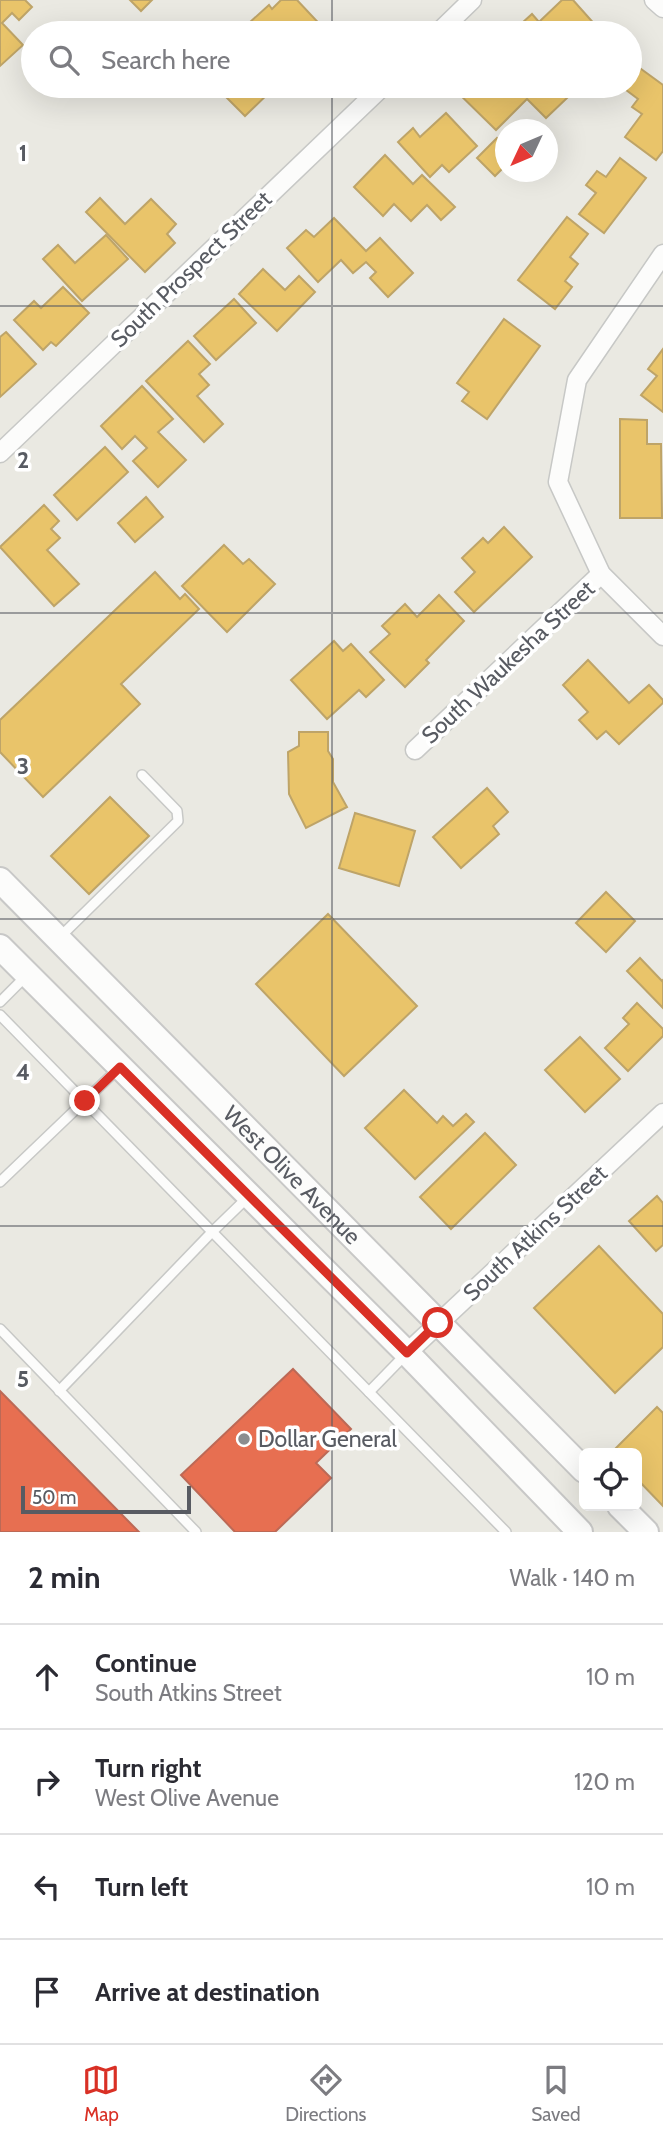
<!DOCTYPE html>
<meta charset="utf-8">
<style>
body{margin:0;font-family:Cabin,sans-serif;background:#f7f7f7;color:#2b2b33}
.controls{position:absolute;right:21px;bottom:21px;display:grid;overflow:hidden;border-radius:10px;box-shadow:0 7px 28px #0002}
.controls button{width:63px;height:63px;display:grid;place-items:center;padding:0;border:0;border-bottom:2px solid #e1e1e2;background:#fff;color:#2b2b33;font:35px sans-serif}
.compass{position:absolute;left:495px;top:119px;width:63px;height:63px;border-radius:50%;background:#fff;box-shadow:0 7px 28px #0002;rotate:226deg}
.scale{position:absolute;left:21px;bottom:18px;width:170px;box-sizing:border-box;padding-left:7px;border:4px solid #585b62;border-top:0;font-size:19px;line-height:24px;white-space:nowrap;color:#585b62;-webkit-text-stroke:5px #fff;paint-order:stroke}
.stop{position:absolute;width:21px;height:21px;margin:-16px;border:5px solid #d93025;border-radius:50%;background:#fff}
.stop.end{background:#d93025;border-color:#fff;box-shadow:0 2px 7px #0008}
.list{margin:0;padding:0;list-style:none}
h2{display:flex;justify-content:space-between;align-items:center;height:91px;margin:0;padding:0 28px;font-size:30px}
h2 small{font-size:23px;font-weight:400;color:#7c7c81}
.list li{display:grid;grid-template-columns:46px 1fr auto;gap:21px;align-items:center;box-sizing:border-box;height:105px;padding:0 28px;border-top:2px solid #e1e1e2}
.list b{display:block;font-size:26px;white-space:nowrap}
.list p{margin:0;font-size:23px;white-space:nowrap;color:#7c7c81}
.list em{font-size:23px;font-style:normal;color:#7c7c81}
.icon{flex:none;width:38px;height:38px;fill:none;stroke:currentColor;stroke-width:2;stroke-linecap:round;stroke-linejoin:round}
.map{position:relative;flex:none;width:663px;height:1532px;overflow:hidden}
.search{position:absolute;background:#fff;box-shadow:0 7px 28px #0002;left:21px;right:21px;top:21px;height:77px;display:flex;align-items:center;gap:18px;box-sizing:border-box;padding:0 24px;border-radius:38px;color:#7c7c81;font-size:26px}
.sheet{height:511px;background:#fff}
nav{display:flex;justify-content:space-around;align-items:center;box-sizing:border-box;height:98px;border-top:2px solid #e1e1e2;background:#fff;font-size:19px;color:#7c7c81}
nav a{display:grid;justify-items:center;gap:4px}
nav .on{color:#d93025}
.map>svg:first-child{display:block}
</style>
<div class="map">
<svg width="663" height="1532" viewBox="0 0 663 1532">
<rect width="100%" height="100%" fill="#eae9e2"/>
<g fill="#e9c46a" stroke="#bea468" stroke-width="2">
<polygon points="0,0 25,0 32,7 19,20 12,13 2,23 23,45 0,66"/>
<polygon points="130,0 152,0 141,11"/>
<polygon points="281,0 297,0 328,33 259,33 249,23 269,5 272,9"/>
<polygon points="562,0 573,0 597,27 590,33 511,33 532,14 539,22"/>
<polygon points="637,66 663,85 663,151 656,160 625,137 642,114 632,107 638,99 622,87 630,86 630,76"/>
<polygon points="237,86 276,86 245,116 226,97"/>
<polygon points="456,86 555,86 567,98 546,118 527,99 496,130 453,88"/>
<polygon points="446,113 477,146 449,172 442,165 430,177 398,142 413,128 420,137"/>
<polygon points="497,138 505,146 505,166 495,176 477,158"/>
<polygon points="385,155 413,184 422,175 455,207 441,220 427,205 411,221 394,204 383,216 354,187"/>
<polygon points="620,158 646,178 604,233 579,214 596,193 586,185 597,171 606,177"/>
<polygon points="100,198 125,224 151,199 176,224 167,234 175,243 145,272 86,212"/>
<polygon points="567,217 588,234 570,257 578,264 565,281 572,287 555,309 518,280"/>
<polygon points="334,218 366,251 380,238 413,273 388,297 370,278 376,272 366,262 353,273 341,260 318,282 287,248 306,230 314,237"/>
<polygon points="106,235 128,259 82,301 43,259 58,245 75,263"/>
<polygon points="263,269 285,290 299,276 315,292 277,331 239,294"/>
<polygon points="63,287 89,313 56,346 51,342 43,350 14,320 34,301 41,308"/>
<polygon points="234,299 256,323 216,360 194,336"/>
<polygon points="504,319 540,346 487,419 462,401 469,392 457,383"/>
<polygon points="6,332 36,364 0,397 0,337"/>
<polygon points="188,341 210,364 199,374 209,385 197,396 223,424 204,442 146,381"/>
<polygon points="663,349 663,412 641,395 657,376 648,369"/>
<polygon points="142,386 173,419 158,432 186,460 158,487 133,461 147,448 135,436 122,449 101,426"/>
<polygon points="620,419 647,420 647,444 661,444 662,518 620,518"/>
<polygon points="105,447 128,472 77,520 54,495"/>
<polygon points="146,497 163,517 135,542 118,523"/>
<polygon points="44,505 59,521 51,529 60,538 47,550 79,584 54,606 0,547"/>
<polygon points="504,527 532,557 474,612 455,592 475,572 462,558 483,538 488,543"/>
<polygon points="224,545 243,564 249,559 275,584 227,632 182,586"/>
<polygon points="155,572 180,599 185,594 199,609 121,684 140,704 43,797 0,752 0,720"/>
<polygon points="439,595 464,621 426,660 429,663 405,687 370,652 390,634 382,626 405,604 417,617"/>
<polygon points="334,641 343,651 351,644 384,680 366,697 359,690 327,719 291,680"/>
<polygon points="588,660 629,703 649,685 663,700 663,703 619,744 606,731 597,739 579,720 588,712 563,685"/>
<polygon points="299,732 328,732 328,751 333,759 333,782 347,807 306,828 289,794 288,752 299,746"/>
<polygon points="487,788 508,812 493,826 499,834 461,868 433,837"/>
<polygon points="110,797 149,836 89,894 51,856"/>
<polygon points="355,813 415,831 399,886 339,868"/>
<polygon points="606,892 635,921 606,952 576,923"/>
<polygon points="328,914 417,1006 344,1076 256,984"/>
<polygon points="640,958 662,981 663,980 663,1008 627,971"/>
<polygon points="637,1003 663,1029 663,1036 628,1071 605,1048 629,1024 623,1018"/>
<polygon points="580,1037 620,1079 585,1112 545,1070"/>
<polygon points="404,1090 437,1123 443,1116 453,1126 466,1114 474,1122 415,1179 365,1128"/>
<polygon points="485,1133 516,1165 451,1229 420,1197"/>
<polygon points="657,1196 663,1203 663,1245 656,1251 629,1221"/>
<polygon points="599,1246 663,1314 663,1347 615,1393 534,1308"/>
<polygon points="657,1407 663,1413 663,1506 637,1479 637,1453 611,1453"/>
</g>
<g fill="#e76f51" stroke="#bc6956" stroke-width="2">
<polygon points="293,1369 351,1429 316,1463 331,1478 275,1532 235,1532 181,1475"/>
<polygon points="0,1391 139,1532 0,1532"/>
</g>
<g fill="none" stroke-linecap="round" stroke-linejoin="round">
<g stroke="#c7c8c6" stroke-width="12">
<g id="service">
<polyline points="59,938 178,821 177,811 142,775"/>
<polyline points="0,1002 26,976"/>
<polyline points="0,1015 506,1532"/>
<polyline points="0,1182 120,1067"/>
<polyline points="0,1329 196,1532"/>
<polyline points="59,1391 212,1232 248,1197"/>
<polyline points="369,1392 407,1353"/>
</g>
</g>
<g stroke="#c7c8c6" stroke-width="21">
<g id="minor">
<polyline points="654,0 663,8"/>
<polyline points="438,33 472,0"/>
<polyline points="663,254 577,380 558,482 601,574 663,636"/>
<polyline points="0,453 383,86"/>
<polyline points="415,750 601,574"/>
<polyline points="407,1353 663,1113"/>
</g>
</g>
<g stroke="#c8c8c7" stroke-width="28">
<g id="secondary">
<path id="s1" d="M0,880L584,1470"/>
<polyline points="0,947 407,1353 580,1532"/>
<polyline points="620,1506 646,1532"/>
</g>
</g>
<use href="#service" stroke="#fcfcfb" stroke-width="9"/>
<use href="#minor" stroke="#fcfcfb" stroke-width="18"/>
<use href="#secondary" stroke="#fcfcfb" stroke-width="24"/>
</g>
<g fill="none" stroke-linecap="round" stroke-linejoin="round">
<polyline stroke="#d93025" stroke-width="9" points="85,1101 120,1067 407,1353 438,1323"/>
</g>
<path fill="none" stroke="#585b62" stroke-width="2" stroke-opacity="0.55" d="M332,0V33M332,86V1532M0,306H663M0,613H663M0,919H663M0,1226H663"/>
<circle fill="#8b8d8f" stroke="#fff" stroke-width="2.5" cx="244" cy="1439" r="7"/>
<g text-anchor="middle" dominant-baseline="central" stroke-width="7" stroke-linejoin="round" paint-order="stroke">
<g font-size="23" fill="#585b62" stroke="#fff">
<text transform="translate(191 269) rotate(-44)">South Prospect Street</text>
<text transform="translate(508 662) rotate(-43)">South Waukesha Street</text>
<text stroke="none"><textPath href="#s1" startOffset="415">West Olive Avenue</textPath></text>
<text transform="translate(535 1233) rotate(-43)">South Atkins Street</text>
</g>
<g font-size="23" fill="#585b62" stroke="#fff" text-anchor="start">
<text x="258" y="1439">Dollar General</text>
</g>
</g>
<g font-size="23" text-anchor="middle" font-weight="bold" fill="#585b62" stroke="#fff" stroke-width="7" stroke-linejoin="round" paint-order="stroke">
<text x="23" y="161">1</text>
<text x="23" y="468">2</text>
<text x="23" y="774">3</text>
<text x="23" y="1080">4</text>
<text x="23" y="1387">5</text>
</g>
</svg>
<div class="controls">
<button><svg class="icon" aria-label="locate" viewBox="0 0 24 24"><circle cx="12" cy="12" r="6"/><path d="M12 2v4M12 18v4M2 12h4M18 12h4"/></svg></button>
</div>
<svg class="compass" viewBox="-18 -18 36 36"><path d="M0-13l5 13h-10z" fill="#e53935"/><path d="M0 13l5-13h-10z" fill="#7c7c81"/></svg>
<div class="scale">50 m</div>
<div class="stop" style="left:438px;top:1323px"></div>
<div class="stop end" style="left:85px;top:1101px"></div>
<div class="search"><svg class="icon" aria-label="search" viewBox="0 0 24 24"><circle cx="10" cy="10" r="6"/><path d="M15 15l6 6"/></svg>Search here</div>
</div>
<section class="sheet">
<h2>2 min<small>Walk · 140 m</small></h2>
<ul class="list">
<li><svg class="icon" aria-label="ahead" viewBox="0 0 24 24"><path d="M12 20V5M6 11l6-6 6 6"/></svg><div><b>Continue</b><p>South Atkins Street</p></div><em>10 m</em></li>
<li><svg class="icon" aria-label="right" viewBox="0 0 24 24"><path d="M7 20v-9h11M14 6l5 5-5 5"/></svg><div><b>Turn right</b><p>West Olive Avenue</p></div><em>120 m</em></li>
<li><svg class="icon" aria-label="left" viewBox="0 0 24 24"><path d="M17 20v-9H6M10 6l-5 5 5 5"/></svg><div><b>Turn left</b></div><em>10 m</em></li>
<li><svg class="icon" aria-label="arrive" viewBox="0 0 24 24"><path d="M6 21V4h12l-3 4 3 4H6"/></svg><div><b>Arrive at destination</b></div></li>
</ul>
</section>
<nav>
<a class="on"><svg class="icon" aria-label="map" viewBox="0 0 24 24"><path d="M3 6l6-2 6 2 6-2v14l-6 2-6-2-6 2zM9 4v14M15 6v14"/></svg>Map</a>
<a><svg class="icon" aria-label="directions" viewBox="0 0 24 24"><path d="M12 3l9 9-9 9-9-9zM9 14v-3h6M13 9l2 2-2 2"/></svg>Directions</a>
<a><svg class="icon" aria-label="saved" viewBox="0 0 24 24"><path d="M7 4h10v16l-5-4-5 4z"/></svg>Saved</a>
</nav>
